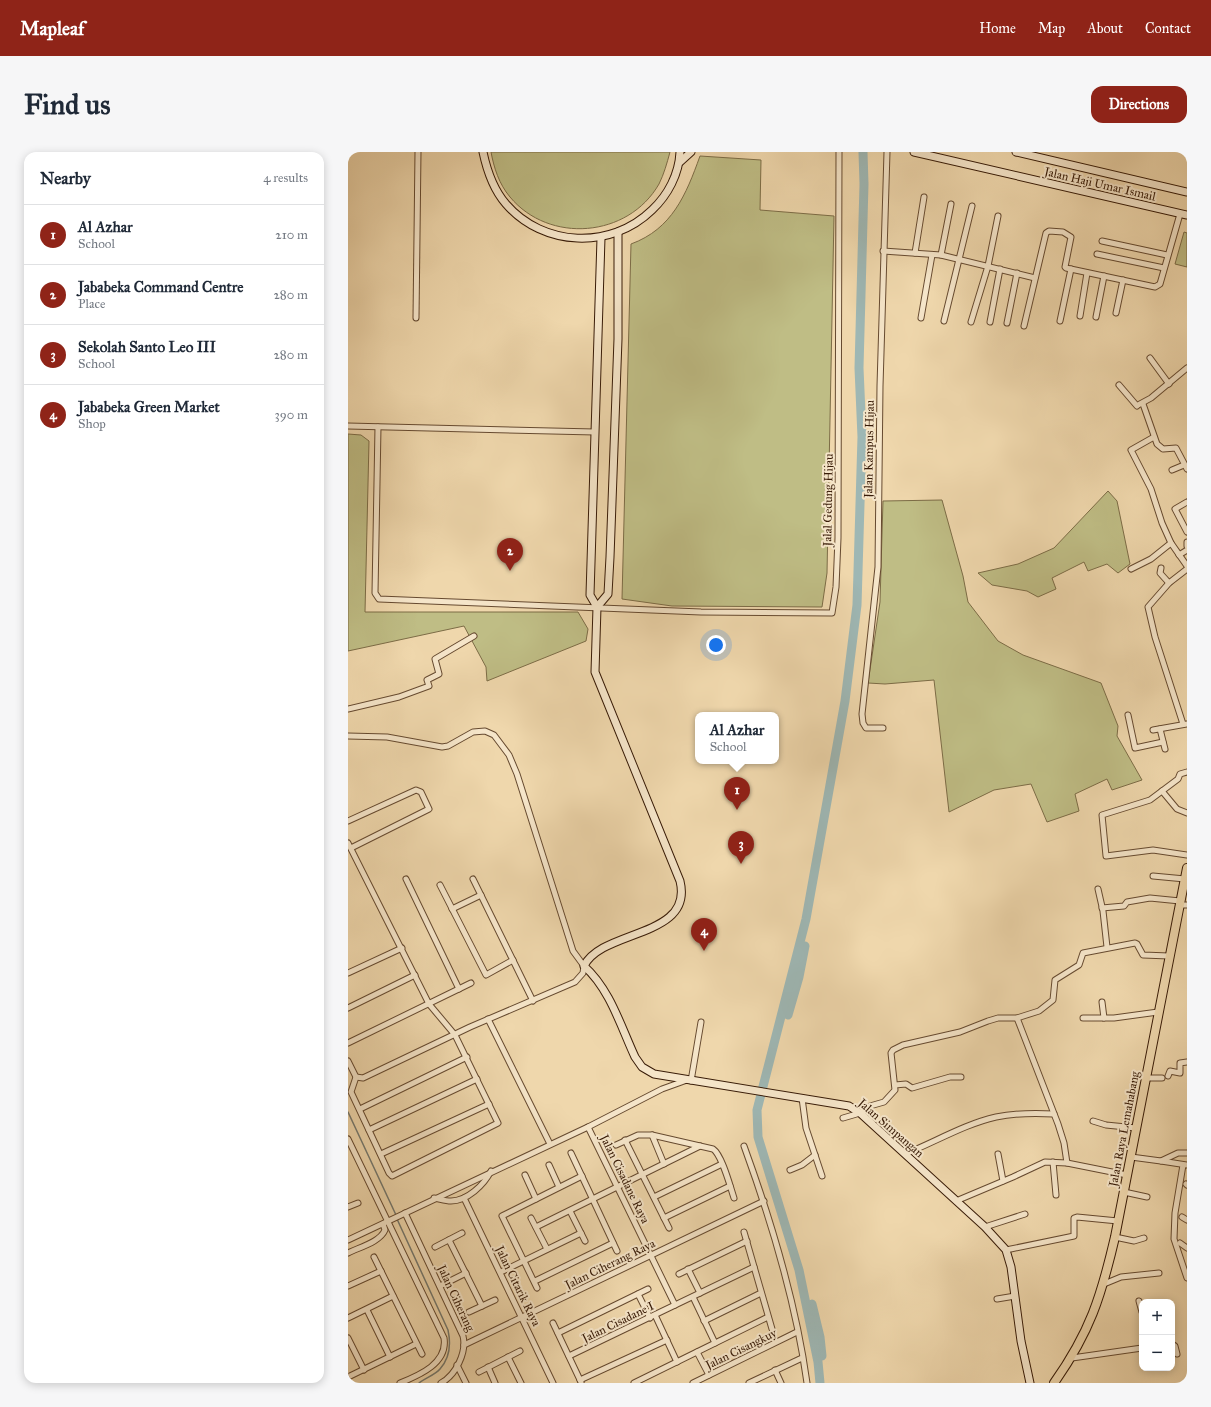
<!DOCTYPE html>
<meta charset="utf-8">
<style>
body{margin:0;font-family:"IM FELL Great Primer",serif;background:#f6f6f7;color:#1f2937}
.controls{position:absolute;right:12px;bottom:12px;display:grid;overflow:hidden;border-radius:8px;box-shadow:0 2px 10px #0003}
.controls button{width:36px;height:36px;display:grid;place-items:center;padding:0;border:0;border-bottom:1px solid #e0e1e3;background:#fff;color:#1f2937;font:20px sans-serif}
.you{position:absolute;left:368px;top:493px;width:14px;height:14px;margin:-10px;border:3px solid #fff;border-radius:50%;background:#1a73e8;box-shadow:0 0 0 6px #1a73e833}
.badge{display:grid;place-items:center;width:26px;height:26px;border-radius:50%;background:#8f2418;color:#fff;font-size:13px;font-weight:700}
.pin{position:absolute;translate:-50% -33px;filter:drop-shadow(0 1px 2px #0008)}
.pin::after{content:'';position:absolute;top:21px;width:14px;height:12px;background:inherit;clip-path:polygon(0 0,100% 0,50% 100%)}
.popup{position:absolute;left:347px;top:560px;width:84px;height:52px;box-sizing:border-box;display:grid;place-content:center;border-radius:8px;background:#fff;filter:drop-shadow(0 1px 3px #0005);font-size:13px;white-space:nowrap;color:#747a83}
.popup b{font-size:15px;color:#1f2937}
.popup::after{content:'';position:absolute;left:50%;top:100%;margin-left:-8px;border:8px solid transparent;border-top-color:#fff}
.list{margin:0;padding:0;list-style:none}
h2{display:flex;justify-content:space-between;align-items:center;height:52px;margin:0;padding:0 16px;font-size:17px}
h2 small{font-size:13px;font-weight:400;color:#747a83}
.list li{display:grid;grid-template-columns:26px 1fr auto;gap:12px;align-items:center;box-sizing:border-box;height:60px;padding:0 16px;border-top:1px solid #e0e1e3}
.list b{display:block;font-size:15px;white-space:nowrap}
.list p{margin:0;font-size:13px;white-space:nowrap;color:#747a83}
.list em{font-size:13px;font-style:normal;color:#747a83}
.map{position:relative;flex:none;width:839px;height:1231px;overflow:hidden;border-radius:12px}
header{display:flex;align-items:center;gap:24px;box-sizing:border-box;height:56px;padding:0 20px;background:#8f2418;color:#fff}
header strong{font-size:19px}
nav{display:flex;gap:22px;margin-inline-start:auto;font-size:14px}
.intro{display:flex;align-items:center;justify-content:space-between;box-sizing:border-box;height:96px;padding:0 24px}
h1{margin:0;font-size:28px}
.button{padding:10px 18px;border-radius:12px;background:#8f2418;color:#fff;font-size:14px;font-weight:700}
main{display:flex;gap:24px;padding:0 24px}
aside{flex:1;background:#fff;border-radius:12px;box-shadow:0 2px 10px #0003}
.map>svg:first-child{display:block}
</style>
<header>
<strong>Mapleaf</strong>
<nav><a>Home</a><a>Map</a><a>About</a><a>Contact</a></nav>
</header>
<div class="intro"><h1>Find us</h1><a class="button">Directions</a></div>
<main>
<aside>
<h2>Nearby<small>4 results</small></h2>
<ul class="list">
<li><span class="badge">1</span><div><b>Al Azhar</b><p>School</p></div><em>210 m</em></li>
<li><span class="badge">2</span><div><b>Jababeka Command Centre</b><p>Place</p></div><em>280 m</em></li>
<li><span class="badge">3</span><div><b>Sekolah Santo Leo III</b><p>School</p></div><em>280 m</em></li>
<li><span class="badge">4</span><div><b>Jababeka Green Market</b><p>Shop</p></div><em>390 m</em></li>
</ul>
</aside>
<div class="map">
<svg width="839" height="1231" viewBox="0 0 839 1231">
<rect width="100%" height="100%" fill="#efd7ac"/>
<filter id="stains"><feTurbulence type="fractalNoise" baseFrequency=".005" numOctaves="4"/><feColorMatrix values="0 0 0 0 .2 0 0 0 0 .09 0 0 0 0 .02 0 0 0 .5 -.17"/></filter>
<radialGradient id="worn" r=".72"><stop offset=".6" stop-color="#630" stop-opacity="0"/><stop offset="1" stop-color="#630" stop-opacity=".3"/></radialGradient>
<g fill="#bfbd85" stroke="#7c6c46">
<path d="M143,0H322C319,11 316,22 311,32C280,86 201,92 162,45C151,32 146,16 143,0Z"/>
<path d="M352,4L413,8L412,58L486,64L479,421L474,455L324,454L274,447L283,92C324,77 338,43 352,4Z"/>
<polygon points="836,80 839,81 839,115 827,112"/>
<polygon points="0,282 13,283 21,289 17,460 230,460 240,477 238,489 139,529 138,515 116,474 0,499"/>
<polygon points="760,339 769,349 782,412 770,421 759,412 740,419 736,410 704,426 708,437 690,445 679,439 644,433 630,421 670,412 706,396"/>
<polygon points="594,348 615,424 620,450 650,489 675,503 753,531 770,574 769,584 794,628 764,638 759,627 727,642 731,659 699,670 683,632 646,638 601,660 586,528 537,532 520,531 532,450 535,349"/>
</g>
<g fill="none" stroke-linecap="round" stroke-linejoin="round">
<g stroke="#75796f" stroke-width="1.5">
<polyline points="0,960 48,1063"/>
<path d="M49,1067L100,1178C103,1192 102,1206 92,1217C87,1223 77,1226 71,1231"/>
</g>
<g stroke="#9eb7b4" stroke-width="9">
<polyline points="440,863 451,825 457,794"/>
<polyline points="464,1152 472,1185 474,1204"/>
<polyline points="472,1231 470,1210 451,1118 410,985 409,958 458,767 497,549 509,453 514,285 511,216 516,32 515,0"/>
</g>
<g stroke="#664a30" stroke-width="7">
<g id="street">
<polyline points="754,89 819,103"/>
<polyline points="535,99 593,103 687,126"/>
<polyline points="567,101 576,45"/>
<polyline points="749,102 816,116"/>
<polyline points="593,103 603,52"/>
<polyline points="768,161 775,128"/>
<polyline points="732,164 739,121"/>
<polyline points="748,165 756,124"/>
<polyline points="68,166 70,0"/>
<polyline points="573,166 584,103"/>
<polyline points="596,169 624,54"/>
<polyline points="712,169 723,117"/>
<polyline points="623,170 640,114 650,64"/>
<polyline points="642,170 652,117"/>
<polyline points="659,171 669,121"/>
<polyline points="676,174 698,81 701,79 715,80 723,85 717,115 718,116 807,135 812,132 832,62"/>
<polyline points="802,206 821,232"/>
<polyline points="771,233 789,254 790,253 803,246 839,216"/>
<polyline points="795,252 809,292 815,297 828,296 839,317"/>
<polyline points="0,274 247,280"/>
<polyline points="30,275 27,441 31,447 353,460 484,461 488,435 490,386 491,0"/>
<polyline points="806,285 783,298 803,337 814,371 823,391 839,414"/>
<polyline points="824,318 836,313"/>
<polyline points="839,350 827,357 839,380"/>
<polyline points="839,390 839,394"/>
<polyline points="831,403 839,398"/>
<polyline points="813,416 812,421 821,431"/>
<polyline points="783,417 803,407 823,391"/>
<polyline points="0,557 51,545 81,534 79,528 91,522 87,507 126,484"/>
<polyline points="780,563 787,596 815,590"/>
<polyline points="835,572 807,485 800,455 821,431 839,417"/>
<polyline points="535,576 518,576 515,571 514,562 530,415 532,234 539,0"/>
<polyline points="812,577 817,597"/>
<polyline points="805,578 839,572"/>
<polyline points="0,584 39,585 94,595 100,594 125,580 137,579 146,583 161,603 169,622 225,799 236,814 235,821 227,830 122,875 15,926 8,925"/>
<polyline points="839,620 832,622 830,627 802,648 754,663 758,704 805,698 839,703"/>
<polyline points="814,639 829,657 839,661"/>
<polyline points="0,669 68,638 73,640 81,657 3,696"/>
<polyline points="0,691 81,852 107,883 150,971 44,1024 41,1021 3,940 8,925 0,909"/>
<polyline points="805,724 837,727"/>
<polyline points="58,727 111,837"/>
<polyline points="125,727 185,849"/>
<polyline points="92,733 138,823 165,808"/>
<polyline points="750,737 755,759 759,795"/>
<polyline points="831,753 839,753"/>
<polyline points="754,756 776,754 779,750 802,746 832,749"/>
<polyline points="104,757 133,743"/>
<polyline points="0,821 54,796"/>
<polyline points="754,850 756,866"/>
<polyline points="0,856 67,823"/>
<polyline points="669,866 710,972 716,991 719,1011"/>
<polyline points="735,866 766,866 810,860"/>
<polyline points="140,867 202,992"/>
<polyline points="0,891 123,831"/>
<polyline points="820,924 822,919 832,921 832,911 839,910"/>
<polyline points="797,926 814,926"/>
<polyline points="343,929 353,870"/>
<polyline points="547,933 558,932 564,936 602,925 613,925"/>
<polyline points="454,946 458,976 474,1024"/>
<polyline points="12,957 119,905"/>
<polyline points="495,966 512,961 522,954 536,950 547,938 543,901 545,898 555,893 612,880 640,869 650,866 669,866 691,859 705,848 707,828 731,813 735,801 787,791 789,792 795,803 821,804"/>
<polyline points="745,969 758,973 788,976"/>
<polyline points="240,975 327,1153"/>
<polyline points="21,978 129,927"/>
<polyline points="304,983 316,1012"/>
<path d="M0,987L96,1186C100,1211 72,1223 52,1231"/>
<polyline points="277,988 321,1076"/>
<path d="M268,993L290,983H304L365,997C374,1003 382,1034 386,1046"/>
<path d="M396,994C424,1071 448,1150 459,1231"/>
<polyline points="223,1001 269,1099"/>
<polyline points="839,1001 830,1001 813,1009 839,1013"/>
<polyline points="33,1002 141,952"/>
<path d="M557,1002C587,990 617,972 648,965C667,961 687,961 706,962"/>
<polyline points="650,1002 655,1029"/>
<polyline points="783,1005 813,1009"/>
<polyline points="705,1010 708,1043"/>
<polyline points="201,1013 211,1035"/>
<polyline points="835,1013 827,1061 826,1087 839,1126"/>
<polyline points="442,1018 454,1013 467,1003"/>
<polyline points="177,1023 188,1047"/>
<polyline points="838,1032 839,1033"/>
<polyline points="776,1040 799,1045"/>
<polyline points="306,1045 374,1012"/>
<path d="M86,1046C92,1047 97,1049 103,1049C119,1049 136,1033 143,1019"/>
<polyline points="116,1046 205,1231"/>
<polyline points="608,1049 665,1025 697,1010 719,1011 779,1023"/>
<polyline points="0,1055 10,1051"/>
<polyline points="222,1059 237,1089"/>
<path d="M57,1061L115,1184C119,1200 108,1223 93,1231"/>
<polyline points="834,1065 839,1068"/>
<polyline points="183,1066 199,1097"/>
<polyline points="316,1066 382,1034"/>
<polyline points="188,1075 352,994"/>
<polyline points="637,1075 677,1062"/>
<polyline points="396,1080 424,1177"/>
<polyline points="767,1085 786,1089 796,1086"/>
<polyline points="0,1088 240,975 314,937 339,928"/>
<polyline points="101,1088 134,1154"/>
<polyline points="832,1091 839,1096"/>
<polyline points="87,1095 114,1081"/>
<polyline points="658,1098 726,1084 726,1066 729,1065 770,1069"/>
<path d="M0,1101C12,1095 32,1090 37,1078L35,1072"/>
<polyline points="26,1105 74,1202"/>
<polyline points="340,1117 352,1141"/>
<polyline points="155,1119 233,1081"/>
<polyline points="331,1122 399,1089"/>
<polyline points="187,1129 265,1091"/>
<polyline points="756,1132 773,1125 811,1121"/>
<polyline points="0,1134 33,1119"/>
<polyline points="92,1134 118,1121"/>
<polyline points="189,1136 154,1064 234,1024"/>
<polyline points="290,1142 302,1166"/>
<polyline points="345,1145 367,1191"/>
<polyline points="649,1147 667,1144"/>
<polyline points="791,1149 794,1160"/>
<polyline points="19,1158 42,1205"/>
<polyline points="121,1160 147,1148"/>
<polyline points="307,1163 329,1210"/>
<polyline points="0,1166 45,1144"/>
<polyline points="356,1169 413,1141"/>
<polyline points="205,1171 233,1230"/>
<polyline points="210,1181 300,1137"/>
<polyline points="0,1186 16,1218"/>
<polyline points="824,1192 827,1194 829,1202"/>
<polyline points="116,1193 416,1049"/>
<polyline points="349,1200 361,1223"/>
<polyline points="221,1204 406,1115"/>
<polyline points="160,1205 173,1231"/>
<polyline points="724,1206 794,1196"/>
<polyline points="109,1213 118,1231"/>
<polyline points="140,1215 147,1231"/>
<polyline points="427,1218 433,1231"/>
<polyline points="131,1220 172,1199"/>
<polyline points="0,1225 68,1192"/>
<polyline points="232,1228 319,1188"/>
<polyline points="286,1231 420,1165"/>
<polyline points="345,1231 449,1180"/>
<polyline points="401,1231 454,1206"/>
</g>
</g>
<g stroke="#381b07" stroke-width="9">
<g id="secondary">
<path d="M135,0C139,19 145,37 158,52C195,95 263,98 304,58C320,43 331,22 332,0"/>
<polyline points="566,0 839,63"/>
<polyline points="668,0 839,40"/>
<polyline points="332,10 343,0"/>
<path d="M270,80V187L262,405L260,442L249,455L247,520L332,729C346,786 254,777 236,814C262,837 273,875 287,905L294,915L306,922L501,954L512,961L637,1075L658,1098L663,1115L673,1189L682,1231"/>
<polyline points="249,455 242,443 253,86"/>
</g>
</g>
<g stroke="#381b07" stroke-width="10">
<path id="primary" d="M706,1231C742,1180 753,1145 767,1085L839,716"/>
</g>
<use href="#street" stroke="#f5e5c9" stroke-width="5"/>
<use href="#secondary" stroke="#f5e5c9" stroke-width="7"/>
<use href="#primary" stroke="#efd7ac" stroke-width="8"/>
</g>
<g text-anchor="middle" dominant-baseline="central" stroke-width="4" stroke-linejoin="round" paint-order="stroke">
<g font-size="12" fill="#381b07" stroke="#f5e5c9">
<text transform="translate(752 32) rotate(13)">Jalan Haji Umar Ismail</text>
<text transform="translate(521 297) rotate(-89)">Jalan Kampus Hijau</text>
<text transform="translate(480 348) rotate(-89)">Jalal Gedung Hijau</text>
<text transform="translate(543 976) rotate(41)">Jalan Simpangan</text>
<text transform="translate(776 977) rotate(-79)">Jalan Raya Lemahabang</text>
<text transform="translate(277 1027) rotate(64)">Jalan Cisadane Raya</text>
<text transform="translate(262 1112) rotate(-26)">Jalan Ciherang Raya</text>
<text transform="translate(170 1134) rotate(64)">Jalan Citarik Raya</text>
<text transform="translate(108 1146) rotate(65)">Jalan Ciherang</text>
<text transform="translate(270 1170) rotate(-26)">Jalan Cisadane I</text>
<text transform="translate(393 1197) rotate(-26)">Jalan Cisangkuy</text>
</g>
</g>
<rect width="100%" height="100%" filter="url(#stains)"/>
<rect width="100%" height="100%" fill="url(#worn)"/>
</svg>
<div class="controls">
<button>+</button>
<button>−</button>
</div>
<div class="you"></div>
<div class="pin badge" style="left:389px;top:658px">1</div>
<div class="popup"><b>Al Azhar</b>School</div>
<div class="pin badge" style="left:162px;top:419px">2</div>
<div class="pin badge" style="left:393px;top:712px">3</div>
<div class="pin badge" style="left:356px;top:799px">4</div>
</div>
</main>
